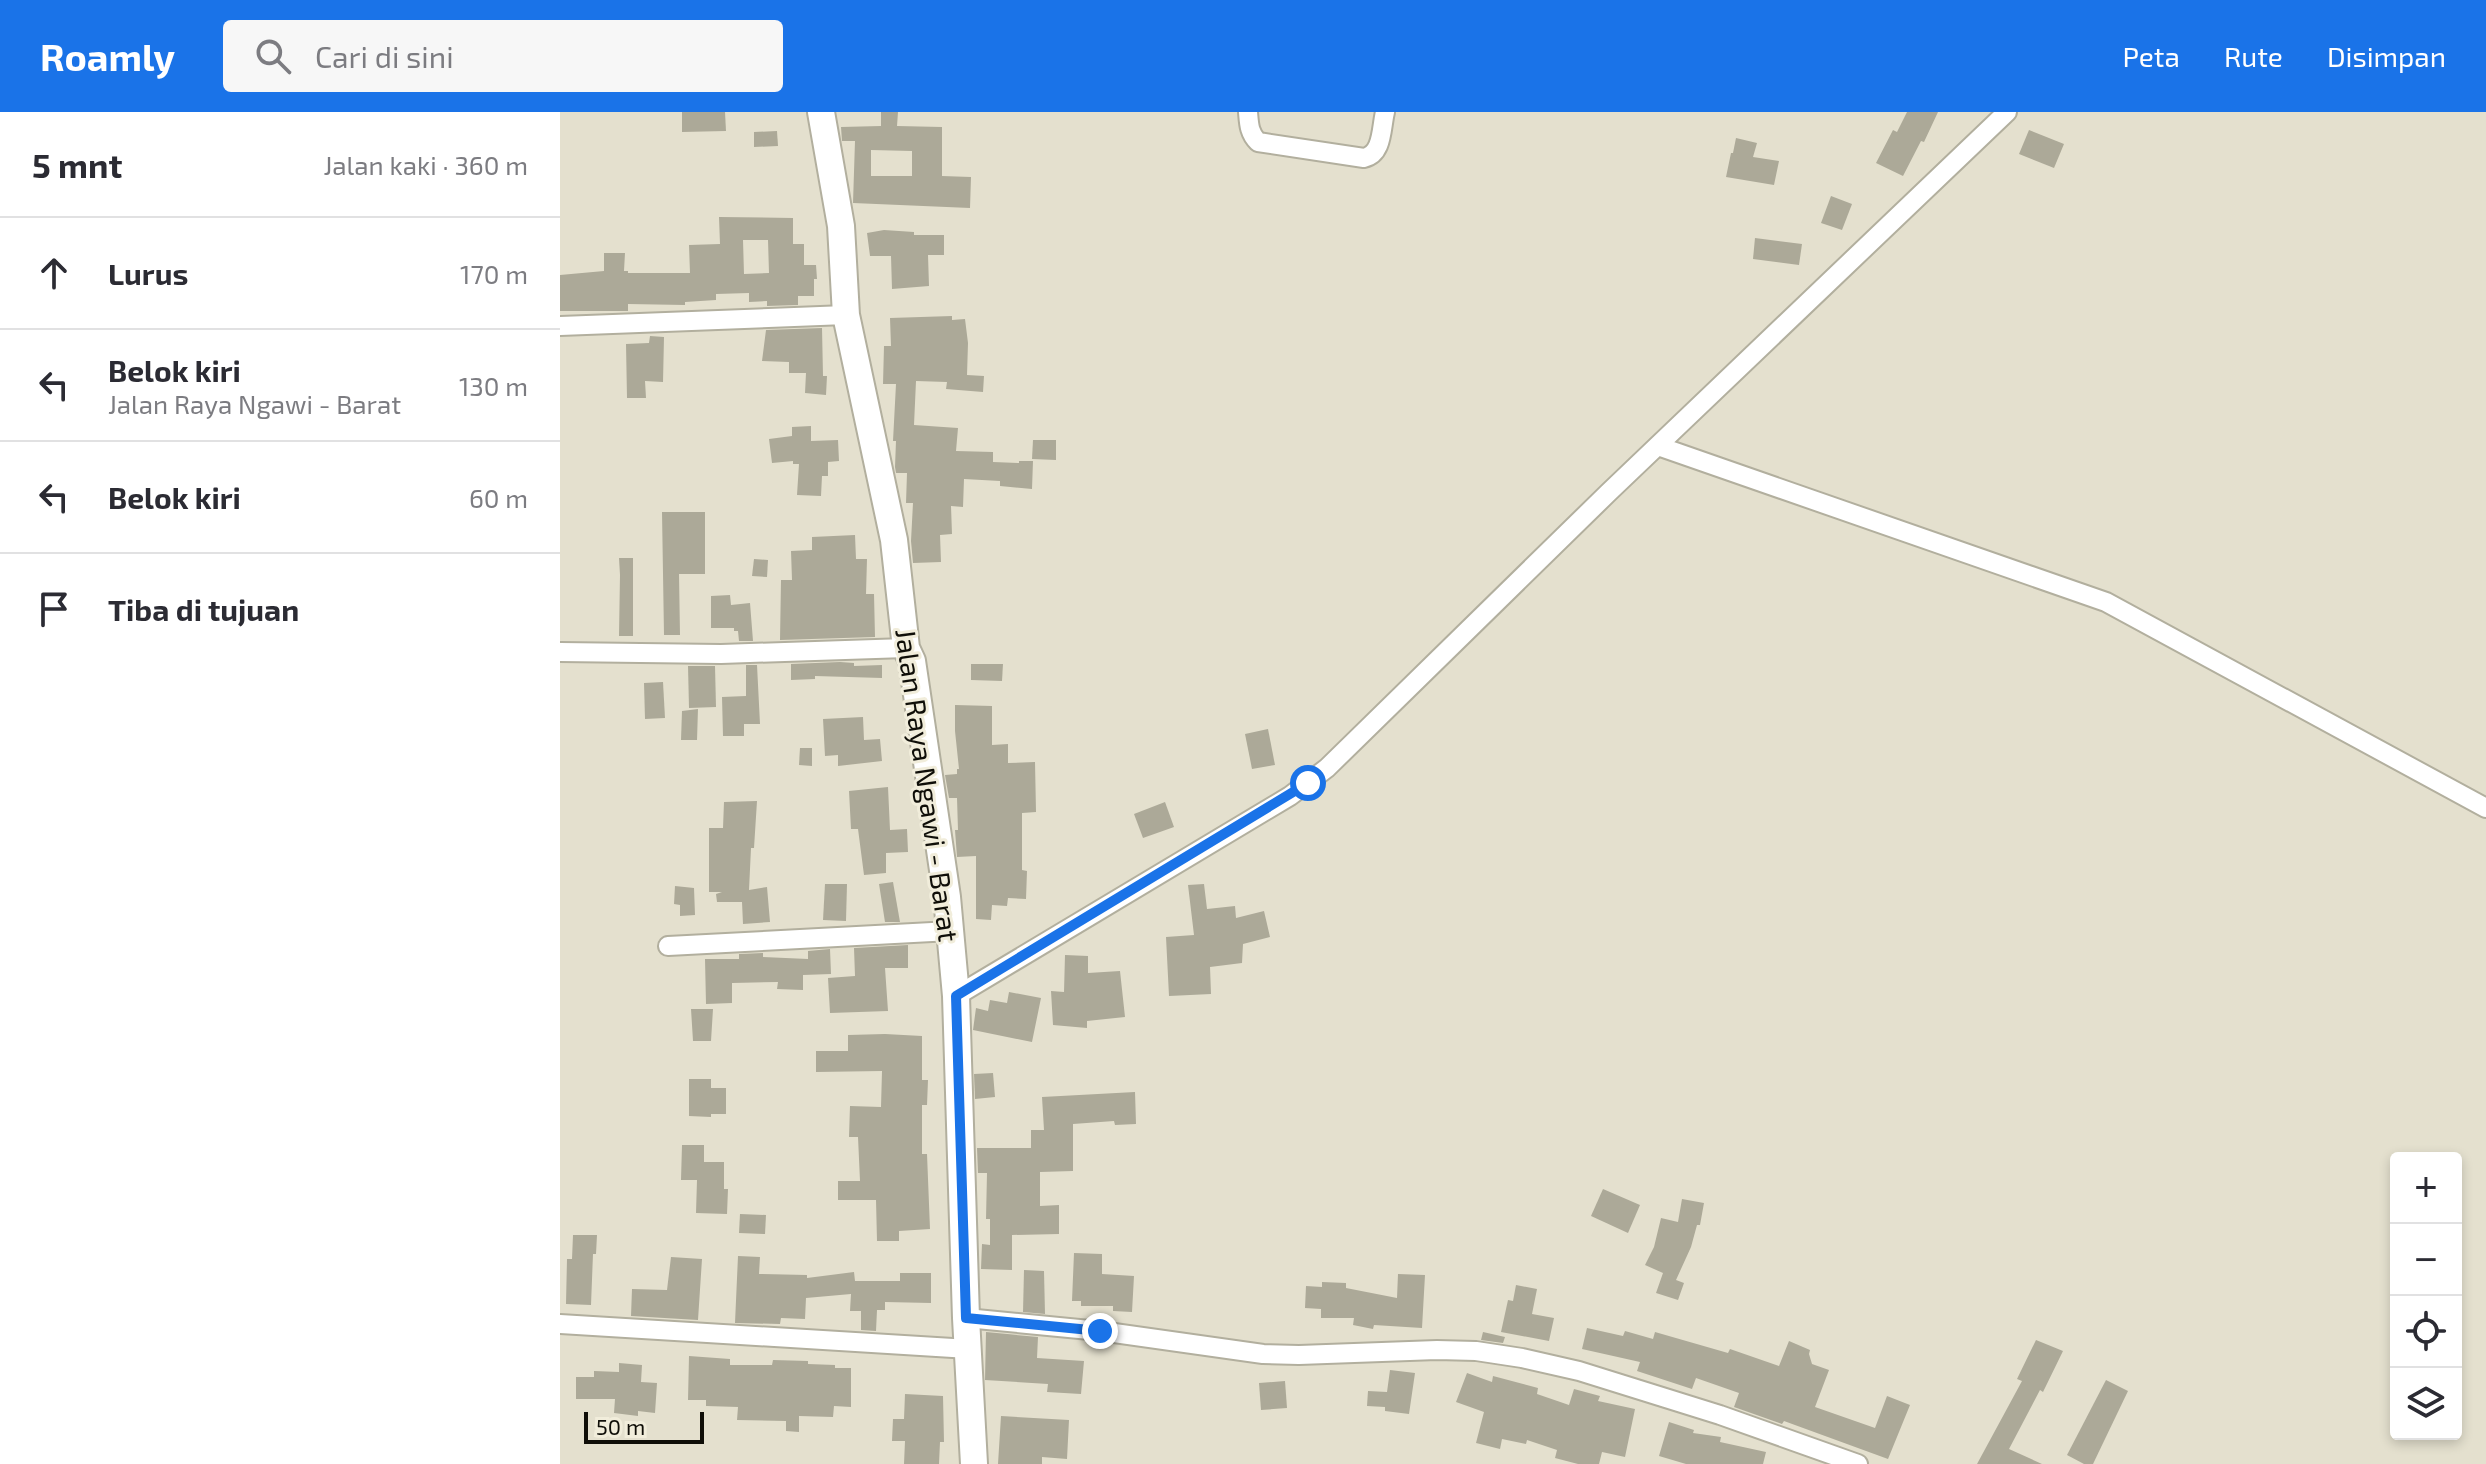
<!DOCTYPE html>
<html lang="id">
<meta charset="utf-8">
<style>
body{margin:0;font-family:"Exo 2",sans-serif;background:#f7f7f7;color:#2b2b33}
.controls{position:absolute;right:24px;bottom:24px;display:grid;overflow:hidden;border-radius:8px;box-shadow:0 4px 12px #0003}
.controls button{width:72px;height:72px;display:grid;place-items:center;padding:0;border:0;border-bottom:2px solid #e1e1e2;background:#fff;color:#2b2b33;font:40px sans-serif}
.scale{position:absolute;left:24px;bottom:20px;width:120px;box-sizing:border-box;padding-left:8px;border:4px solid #0f0e08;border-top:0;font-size:22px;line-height:28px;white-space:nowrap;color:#0f0e08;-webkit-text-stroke:6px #f1eddb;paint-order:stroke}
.stop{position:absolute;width:24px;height:24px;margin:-18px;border:6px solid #1a73e8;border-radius:50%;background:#fff}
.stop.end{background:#1a73e8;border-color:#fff;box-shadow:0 2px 8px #0008}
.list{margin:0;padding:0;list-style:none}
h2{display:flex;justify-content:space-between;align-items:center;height:104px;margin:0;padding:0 32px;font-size:34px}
h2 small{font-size:26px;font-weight:400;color:#7c7c81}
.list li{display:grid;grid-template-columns:52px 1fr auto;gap:24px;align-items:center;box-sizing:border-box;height:112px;padding:0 32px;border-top:2px solid #e1e1e2}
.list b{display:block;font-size:30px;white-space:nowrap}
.list p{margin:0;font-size:26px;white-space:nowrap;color:#7c7c81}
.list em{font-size:26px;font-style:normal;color:#7c7c81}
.icon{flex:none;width:44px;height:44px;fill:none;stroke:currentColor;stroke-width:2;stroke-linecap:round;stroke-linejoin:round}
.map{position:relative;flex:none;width:1926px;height:1352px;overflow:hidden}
header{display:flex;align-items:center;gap:48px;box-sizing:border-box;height:112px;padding:0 40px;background:#1a73e8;color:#fff}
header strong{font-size:38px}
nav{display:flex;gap:44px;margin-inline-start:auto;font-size:28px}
.search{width:560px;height:72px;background:#f7f7f7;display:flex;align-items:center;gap:20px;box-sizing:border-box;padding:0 28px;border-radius:8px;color:#7c7c81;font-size:30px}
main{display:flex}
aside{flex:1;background:#fff}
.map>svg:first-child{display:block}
</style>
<header>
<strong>Roamly</strong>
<div class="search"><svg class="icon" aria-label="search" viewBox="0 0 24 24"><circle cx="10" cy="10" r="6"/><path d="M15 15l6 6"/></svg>Cari di sini</div>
<nav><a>Peta</a><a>Rute</a><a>Disimpan</a></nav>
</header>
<main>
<aside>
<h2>5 mnt<small>Jalan kaki · 360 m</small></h2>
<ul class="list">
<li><svg class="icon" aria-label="ahead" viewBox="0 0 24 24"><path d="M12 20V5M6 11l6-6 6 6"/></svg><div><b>Lurus</b></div><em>170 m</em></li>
<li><svg class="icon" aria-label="left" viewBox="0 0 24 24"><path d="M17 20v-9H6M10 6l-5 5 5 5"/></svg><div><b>Belok kiri</b><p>Jalan Raya Ngawi - Barat</p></div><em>130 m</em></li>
<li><svg class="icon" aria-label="left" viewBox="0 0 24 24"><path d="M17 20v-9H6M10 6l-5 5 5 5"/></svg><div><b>Belok kiri</b></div><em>60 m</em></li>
<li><svg class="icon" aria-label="arrive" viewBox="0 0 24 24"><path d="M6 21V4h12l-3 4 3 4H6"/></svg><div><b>Tiba di tujuan</b></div></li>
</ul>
</aside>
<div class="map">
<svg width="1926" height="1352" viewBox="0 0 1926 1352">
<rect width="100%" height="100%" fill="#e4e0ce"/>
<g fill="#aca998" fill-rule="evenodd">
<polygon points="122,0 165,0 166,19 122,20"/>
<path d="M321,0H338L337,14L382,15V64L411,65L410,96L293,91L295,29H282L281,15L321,14ZM311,38L352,39V64H311Z"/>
<polygon points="1347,0 1378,0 1364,30 1361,29 1343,64 1316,51 1333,18 1337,20"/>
<polygon points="1469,18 1504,32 1494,56 1459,42"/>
<polygon points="217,19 218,34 194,35 194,20"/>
<polygon points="1176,26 1197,31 1193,45 1219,49 1214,73 1166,65 1171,41 1173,41"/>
<polygon points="1271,84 1292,92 1282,118 1261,111"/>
<path d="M159,105L233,106V132H244V153H256L257,167H254V184H238V193L207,194V189L189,190V181L156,182V188L125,190V193L68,192V199H0V163L44,159V141H65L64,159H68V161H130L129,133L160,132ZM183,128H208L209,161L184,162Z"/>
<polygon points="324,118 354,120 354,123 384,123 384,143 368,143 369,174 332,177 331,144 310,144 307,121"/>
<polygon points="1195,126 1242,132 1239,153 1193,147"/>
<polygon points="392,204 392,208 405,207 408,231 407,263 424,264 423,280 386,277 387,270 356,269 354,313 398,316 396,339 433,340 433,350 459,351 459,349 473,349 472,377 440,374 440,369 404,367 403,395 391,394 392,422 380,423 381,450 353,451 351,429 353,391 346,391 347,361 336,361 335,355 336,329 333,329 336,272 323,272 324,234 331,234 330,206"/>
<polygon points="262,216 263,264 267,264 266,283 245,281 246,261 229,261 229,250 202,249 206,218"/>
<polygon points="90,224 104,225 103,270 85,269 86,286 67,286 66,232 89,231"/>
<polygon points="251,314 251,329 278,328 279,349 268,350 268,364 262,364 261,384 237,383 239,352 233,352 233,349 212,351 209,327 232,324 232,315"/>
<polygon points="473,328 496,328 496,348 472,347"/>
<polygon points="102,400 145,400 145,462 119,462 120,523 104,523"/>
<polygon points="295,423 296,447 307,447 306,482 314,482 315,525 220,528 221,468 232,468 231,439 252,438 252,425"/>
<polygon points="59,446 73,446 73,524 59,524 60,463"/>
<polygon points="194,447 208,448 207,465 192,464"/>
<polygon points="170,483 171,493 190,491 193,529 179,529 178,519 174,519 174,516 151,516 151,484"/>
<polygon points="280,550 294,551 294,554 322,553 322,566 255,564 255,567 231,568 231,552"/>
<polygon points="411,552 443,552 442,569 411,568"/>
<polygon points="186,553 197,553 200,612 184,612 184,624 163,624 162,585 186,584"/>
<polygon points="128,554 155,554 156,595 129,596"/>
<polygon points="103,570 105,606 85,607 84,571"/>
<polygon points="395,593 432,594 432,633 448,632 448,651 475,650 476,700 462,701 462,758 467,759 466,787 448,786 447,794 432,793 431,808 416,807 416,744 397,745 395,718 398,718 397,686 389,686 385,663 397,662 397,657 399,657 395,619"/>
<polygon points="138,597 137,628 121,628 122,599"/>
<polygon points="303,605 304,628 320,627 322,649 278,654 278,643 265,644 263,607"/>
<polygon points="708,617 715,653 692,657 685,622"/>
<polygon points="240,636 252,636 252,654 239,653"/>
<polygon points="328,675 330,718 347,717 348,740 326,741 326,761 304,763 298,717 291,717 289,679"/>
<polygon points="197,689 194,736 191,736 189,778 207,775 210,810 183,812 182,790 157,790 156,782 162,780 149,780 149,716 163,716 164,690"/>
<polygon points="605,690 614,715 583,726 574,702"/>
<polygon points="333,770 340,810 325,810 319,772"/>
<polygon points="265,772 287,772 286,809 263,808"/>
<polygon points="644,772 647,797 675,794 676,806 704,799 710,825 683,832 682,851 650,855 651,882 609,884 606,825 634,823 628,773"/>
<polygon points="115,774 134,776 135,803 120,804 120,793 114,792"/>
<polygon points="348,833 348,856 325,856 328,899 270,901 268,866 295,864 294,836"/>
<polygon points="270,837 271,862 243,863 243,878 217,877 218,870 172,871 172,891 146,892 145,847 179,847 179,842 203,841 203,845 248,847 248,839"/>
<polygon points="505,843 528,844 528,861 560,859 565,905 527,909 527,916 493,913 491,879 504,880"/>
<polygon points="449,880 481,886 472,930 413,918 416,896 428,899 430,888 447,891"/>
<polygon points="131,897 153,897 151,929 133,929"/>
<polygon points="325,922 362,924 362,968 368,968 367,993 362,993 362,1042 367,1042 370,1117 339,1119 339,1129 317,1129 316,1088 278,1088 278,1069 300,1069 298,1025 289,1025 290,994 321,995 322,959 256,960 256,939 288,939 288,923"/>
<polygon points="433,961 435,985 415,987 414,962"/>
<polygon points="129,967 151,967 151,976 166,976 166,1002 151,1002 151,1005 129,1004"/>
<polygon points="575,980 576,1012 555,1013 554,1009 513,1012 513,1059 480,1060 480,1094 499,1093 499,1122 452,1123 452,1158 421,1157 422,1132 430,1133 430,1107 426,1107 427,1061 418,1061 417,1036 471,1036 471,1018 484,1018 482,985"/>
<polygon points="122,1033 144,1033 144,1050 164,1050 164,1077 168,1077 167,1102 136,1101 137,1068 121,1068"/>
<polygon points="1043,1077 1080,1093 1068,1121 1031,1104"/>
<polygon points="1122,1087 1144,1091 1140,1113 1137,1113 1131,1135 1116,1168 1124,1171 1118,1188 1096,1181 1103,1161 1085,1153 1094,1135 1101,1106 1118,1110"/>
<polygon points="180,1102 206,1103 205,1122 179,1121"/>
<polygon points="13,1123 37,1123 36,1142 33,1142 31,1193 6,1192 7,1147 12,1147"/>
<polygon points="514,1141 542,1142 542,1162 574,1164 572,1200 553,1199 553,1194 521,1194 521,1189 512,1189"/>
<polygon points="178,1144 200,1145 199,1162 247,1163 247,1166 294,1160 295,1169 340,1169 340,1161 371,1161 371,1191 325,1190 325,1198 317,1198 316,1219 301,1218 301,1199 290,1199 291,1182 246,1186 245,1207 221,1206 220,1212 175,1211"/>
<polygon points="111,1145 142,1147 138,1208 71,1204 72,1177 107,1178"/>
<polygon points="464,1158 484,1159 485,1202 463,1200"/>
<polygon points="838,1162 865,1163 862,1216 814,1213 813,1217 793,1213 794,1206 761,1206 761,1197 745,1196 746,1174 762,1175 762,1170 786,1171 786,1176 837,1186"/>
<polygon points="956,1173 977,1177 972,1202 994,1206 989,1229 941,1220 948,1188 953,1189"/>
<polygon points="1027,1216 1063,1224 1065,1219 1093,1227 1095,1220 1168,1241 1170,1237 1219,1254 1229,1229 1250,1238 1249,1242 1252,1252 1269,1258 1255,1295 1315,1316 1327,1284 1350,1293 1328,1347 1224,1309 1222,1312 1174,1295 1179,1281 1136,1266 1132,1277 1077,1259 1080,1250 1022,1237"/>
<polygon points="426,1220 478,1225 477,1246 524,1249 521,1282 487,1280 488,1272 425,1268"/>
<polygon points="923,1220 945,1225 943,1231 921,1228"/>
<polygon points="1476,1228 1503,1239 1483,1280 1480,1278 1449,1337 1482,1352 1417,1352 1462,1269 1457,1267"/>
<polygon points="129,1244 170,1247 170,1253 212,1253 213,1248 248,1249 248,1252 275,1253 275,1256 291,1256 291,1295 274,1294 273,1305 239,1304 239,1320 226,1319 226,1309 177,1308 178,1295 146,1294 146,1288 128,1288"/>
<polygon points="59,1251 82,1253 81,1270 97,1271 95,1301 78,1299 78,1304 54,1301 55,1287 16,1287 16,1265 34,1265 34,1259 59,1260"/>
<polygon points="830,1258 855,1261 849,1302 825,1299 825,1295 807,1294 808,1279 827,1280"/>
<polygon points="907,1261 932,1270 933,1264 978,1276 977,1282 1009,1293 1014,1277 1040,1284 1038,1289 1075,1297 1065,1345 1042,1340 1039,1352 1018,1352 995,1346 997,1338 967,1328 966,1332 942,1327 940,1337 916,1331 924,1300 896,1290"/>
<polygon points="1546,1268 1568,1279 1533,1352 1524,1352 1507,1343"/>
<polygon points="725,1269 727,1296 701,1298 699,1271"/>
<polygon points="345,1282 383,1284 384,1330 380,1330 379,1352 344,1352 345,1329 332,1329 333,1307 344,1307"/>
<polygon points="441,1304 509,1308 507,1347 482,1345 482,1352 438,1352"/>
<polygon points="1109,1310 1134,1318 1133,1321 1161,1325 1160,1330 1206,1340 1203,1352 1126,1352 1099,1344"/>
</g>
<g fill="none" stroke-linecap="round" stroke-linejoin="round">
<g stroke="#b2af9e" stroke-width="22">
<g id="street">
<path d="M688,0C689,12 689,21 698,30L804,46C823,42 821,16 825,0"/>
<polyline points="0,214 286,203"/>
<polyline points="1098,334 1546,490 1926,696"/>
<polyline points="0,540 161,542 346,536"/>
<polyline points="108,834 391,819"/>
<polyline points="396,884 730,684 767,656 1048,381 1447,0"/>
<polyline points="406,1206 540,1219 703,1242 739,1243 877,1238 916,1239 962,1246 1019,1259 1160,1303 1298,1352"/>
<polyline points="0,1212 409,1237"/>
</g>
</g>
<g stroke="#b2af9e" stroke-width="30">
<polyline id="secondary" points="261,0 281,114 286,203 334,428 346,536 352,549 387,785 396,884 406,1206 414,1352"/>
</g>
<use href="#street" stroke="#fff" stroke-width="18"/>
<use href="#secondary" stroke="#fff" stroke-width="26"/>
</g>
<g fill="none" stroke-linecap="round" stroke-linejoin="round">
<polyline stroke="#1a73e8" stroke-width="10" points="540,1219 406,1206 396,884 748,671"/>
</g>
<g text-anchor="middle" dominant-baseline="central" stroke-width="6" stroke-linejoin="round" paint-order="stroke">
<g font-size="28" fill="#0f0e08" stroke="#f1eddb">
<text transform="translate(368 673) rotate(82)">Jalan Raya Ngawi - Barat</text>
</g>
</g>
</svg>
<div class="controls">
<button>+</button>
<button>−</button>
<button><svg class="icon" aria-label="locate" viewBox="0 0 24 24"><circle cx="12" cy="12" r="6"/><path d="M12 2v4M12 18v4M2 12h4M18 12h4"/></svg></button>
<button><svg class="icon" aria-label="layers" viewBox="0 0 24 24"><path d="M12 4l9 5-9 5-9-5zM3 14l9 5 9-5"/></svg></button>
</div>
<div class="scale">50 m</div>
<div class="stop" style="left:748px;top:671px"></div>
<div class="stop end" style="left:540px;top:1219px"></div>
</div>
</main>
